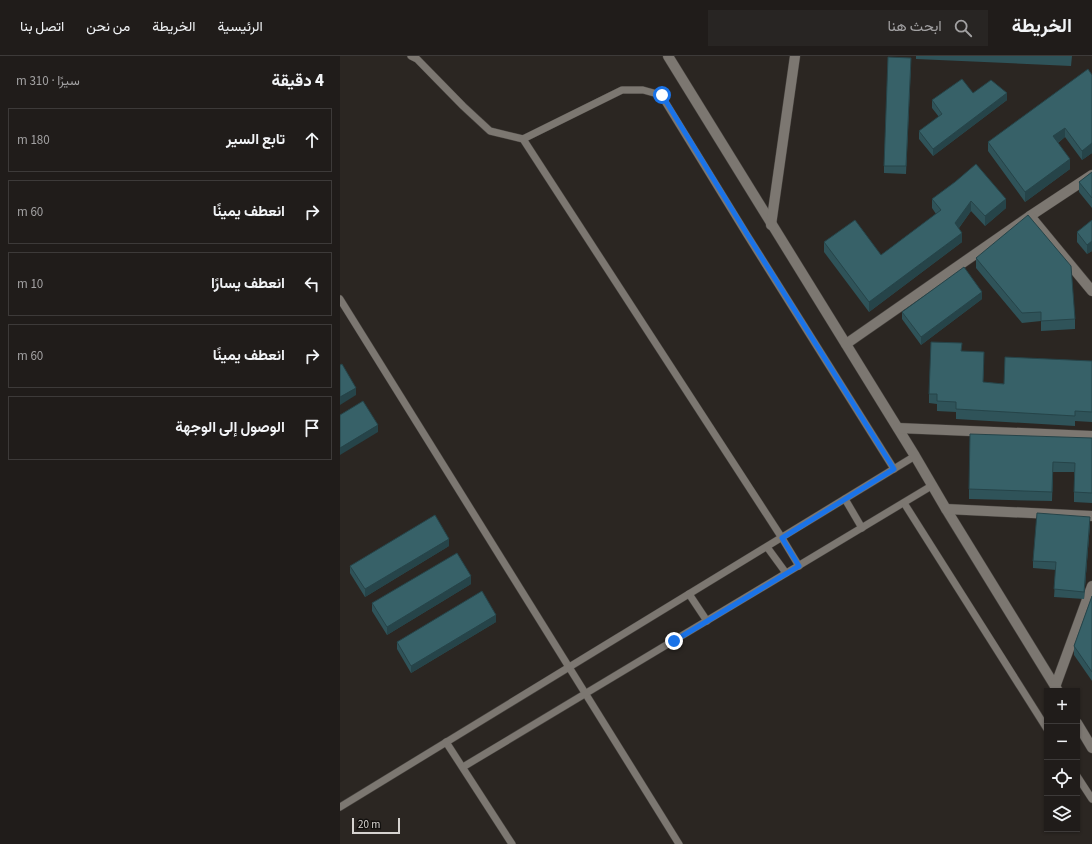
<!DOCTYPE html>
<html lang="ar">
<meta charset="utf-8">
<style>
body{margin:0;font-family:"Source Sans 3",Vazirmatn,sans-serif;background:#282523;color:#f1f3f6;direction:rtl}
.controls{position:absolute;right:12px;bottom:12px;display:grid;overflow:hidden;border-radius:0px;box-shadow:0 1px 3px #0004}
.controls button{width:36px;height:36px;display:grid;place-items:center;padding:0;border:0;border-bottom:1px solid #3d3a39;background:#201c1a;color:#f1f3f6;font:20px sans-serif}
.scale{position:absolute;left:12px;bottom:10px;width:48px;box-sizing:border-box;padding-left:4px;border:2px solid #d6d3d0;border-top:0;font-size:11px;line-height:14px;white-space:nowrap;color:#d6d3d0;-webkit-text-stroke:3px #12100e;paint-order:stroke}
.stop{position:absolute;width:12px;height:12px;margin:-9px;border:3px solid #1a73e8;border-radius:50%;background:#fff}
.stop.end{background:#1a73e8;border-color:#fff;box-shadow:0 1px 4px #0008}
.list{margin:0;padding:0;list-style:none}
h2{display:flex;justify-content:space-between;align-items:center;height:52px;margin:0;padding:0 16px;font-size:17px}
h2 small{font-size:13px;font-weight:400;color:#a2a1a2}
.list li{display:grid;grid-template-columns:26px 1fr auto;gap:12px;align-items:center;box-sizing:border-box;height:64px;margin:0 8px 8px;padding:0 8px;border:1px solid #3d3a39;border-radius:0px}
.list b{display:block;font-size:15px;white-space:nowrap}
.list em{font-size:13px;font-style:normal;color:#a2a1a2}
.icon{flex:none;width:22px;height:22px;fill:none;stroke:currentColor;stroke-width:2;stroke-linecap:round;stroke-linejoin:round}
.map{position:relative;flex:none;width:752px;height:788px;overflow:hidden;direction:ltr}
header{display:flex;align-items:center;gap:24px;box-sizing:border-box;height:56px;padding:0 20px;background:#201c1a;border-bottom:1px solid #3d3a39}
header strong{font-size:19px}
nav{display:flex;gap:22px;margin-inline-start:auto;font-size:14px}
.search{width:280px;height:36px;background:#282523;display:flex;align-items:center;gap:10px;box-sizing:border-box;padding:0 14px;border-radius:0px;color:#a2a1a2;font-size:15px}
main{display:flex}
aside{flex:1;background:#201c1a}
.map>svg:first-child{display:block}
</style>
<header>
<strong>الخريطة</strong>
<div class="search"><svg class="icon" aria-label="search" viewBox="0 0 24 24"><circle cx="10" cy="10" r="6"/><path d="M15 15l6 6"/></svg>ابحث هنا</div>
<nav><a>الرئيسية</a><a>الخريطة</a><a>من نحن</a><a>اتصل بنا</a></nav>
</header>
<main>
<div class="map">
<svg width="752" height="788" viewBox="0 0 752 788">
<rect width="100%" height="100%" fill="#2b2622"/>
<g fill="none" stroke-linecap="round" stroke-linejoin="round">
<g stroke="#46423e" stroke-width="8">
<g id="service">
<polyline points="71,0 77,3 123,50 150,75 183,83 442,482 459,510"/>
<polyline points="183,83 282,34 303,34 321,39 407,179 554,413"/>
<polyline points="0,243 339,788"/>
<polyline points="505,443 522,472"/>
<polyline points="564,447 707,673"/>
<polyline points="427,491 446,517"/>
<polyline points="349,538 367,565"/>
<polyline points="106,686 172,788"/>
<polyline points="123,711 593,429"/>
<polyline points="737,720 752,743"/>
<polyline points="0,751 575,400"/>
</g>
</g>
<g stroke="#46423e" stroke-width="11">
<g id="minor">
<polyline points="328,0 575,400 606,453 718,635"/>
<polyline points="690,160 752,119"/>
<polyline points="431,169 455,0"/>
<polyline points="506,288 690,160 752,235"/>
<polyline points="558,372 752,380"/>
<polyline points="606,453 752,460"/>
<polyline points="715,631 752,530"/>
<polyline points="737,667 752,692"/>
</g>
</g>
<use href="#service" stroke="#7c7771" stroke-width="7"/>
<use href="#minor" stroke="#7c7771" stroke-width="10"/>
</g>
<g fill="#2f5359">
<polygon points="576,0 732,0 731,10 576,3"/>
<polygon points="571,9 566,118 544,117 544,110"/>
<polygon points="752,19 752,97 742,104 725,81 718,87 730,113 685,146 648,95 648,86"/>
<polygon points="633,37 667,44 593,100 579,83 579,75 599,61 592,52 592,44"/>
<polygon points="752,116 752,152 739,136 739,126"/>
<polygon points="615,126 666,152 645,170 631,155 619,172 622,186 529,256 484,196 484,186 541,199 596,158 592,152 592,143"/>
<polygon points="752,164 752,195 747,198 737,186 737,176"/>
<polygon points="636,202 735,263 735,273 701,275 701,265 682,267 636,212"/>
<polygon points="642,243 581,289 562,263 562,256"/>
<polygon points="622,295 644,306 643,326 664,328 752,305 752,366 735,365 735,370 616,363 616,356 597,355 597,348 589,347 589,338"/>
<polygon points="752,382 752,447 734,446 734,416 713,416 712,445 629,443 629,433"/>
<polygon points="750,468 744,543 714,541 716,514 693,512 693,505"/>
<polygon points="109,490 25,541 10,517 10,510"/>
<polygon points="131,528 47,579 32,555 32,547"/>
<polygon points="752,540 752,625 734,599 734,590"/>
<polygon points="156,566 71,617 57,593 57,586"/>
</g>
<g fill="#264449">
<polygon points="667,37 667,44 593,100 593,93"/>
<polygon points="725,72 725,81 713,90 713,80"/>
<polygon points="752,87 752,97 742,104 742,95"/>
<polygon points="730,103 730,113 685,146 685,136"/>
<polygon points="666,143 666,152 645,170 645,160"/>
<polygon points="631,145 631,155 615,177 615,167"/>
<polygon points="622,177 622,186 529,256 529,246"/>
<polygon points="752,185 752,195 747,198 747,189"/>
<polygon points="642,236 642,243 581,289 581,281"/>
<polygon points="16,332 16,339 0,349 0,341"/>
<polygon points="38,369 38,376 0,399 0,392"/>
<polygon points="750,461 750,468 744,543 744,536"/>
<polygon points="109,483 109,490 25,541 25,533"/>
<polygon points="131,520 131,528 47,579 47,571"/>
<polygon points="156,559 156,566 71,617 71,610"/>
</g>
<g fill="#376168" stroke="#264449">
<polygon points="548,1 571,2 566,110 544,110"/>
<polygon points="748,13 752,19 752,87 742,95 725,72 713,80 730,103 685,136 648,86"/>
<polygon points="622,23 633,37 651,24 667,37 593,93 579,75 602,58 592,44"/>
<polygon points="636,108 666,143 645,160 631,145 615,167 622,177 529,246 484,186 515,164 541,199 601,154 592,143 615,126"/>
<polygon points="752,116 752,142 739,126"/>
<polygon points="688,159 731,210 735,263 701,265 701,256 682,257 636,202"/>
<polygon points="752,164 752,185 747,189 737,176"/>
<polygon points="624,211 642,236 581,281 562,256"/>
<polygon points="591,286 622,287 621,295 644,296 643,326 664,328 665,301 752,305 752,356 735,355 735,360 616,353 616,346 597,345 597,338 589,338"/>
<polygon points="2,308 16,332 0,341 0,309"/>
<polygon points="23,345 38,369 0,392 0,359"/>
<polygon points="630,378 752,382 752,437 734,436 735,407 713,406 712,436 629,433"/>
<polygon points="697,457 750,461 744,536 714,533 716,506 693,505"/>
<polygon points="95,459 109,483 25,533 10,510"/>
<polygon points="117,497 131,520 47,571 32,547"/>
<polygon points="142,535 156,559 71,610 57,586"/>
<polygon points="752,540 752,616 734,590"/>
</g>
<g fill="none" stroke-linecap="round" stroke-linejoin="round">
<polyline stroke="#1a73e8" stroke-width="5" points="322,39 407,178 554,413 442,482 459,510 334,585"/>
</g>
</svg>
<div class="controls">
<button>+</button>
<button>−</button>
<button><svg class="icon" aria-label="locate" viewBox="0 0 24 24"><circle cx="12" cy="12" r="6"/><path d="M12 2v4M12 18v4M2 12h4M18 12h4"/></svg></button>
<button><svg class="icon" aria-label="layers" viewBox="0 0 24 24"><path d="M12 4l9 5-9 5-9-5zM3 14l9 5 9-5"/></svg></button>
</div>
<div class="scale">20 m</div>
<div class="stop" style="left:322px;top:39px"></div>
<div class="stop end" style="left:334px;top:585px"></div>
</div>
<aside>
<h2>4 دقيقة<small>سيرًا · 310 m</small></h2>
<ul class="list">
<li><svg class="icon" aria-label="ahead" viewBox="0 0 24 24"><path d="M12 20V5M6 11l6-6 6 6"/></svg><div><b>تابع السير</b></div><em>180 m</em></li>
<li><svg class="icon" aria-label="right" viewBox="0 0 24 24"><path d="M7 20v-9h11M14 6l5 5-5 5"/></svg><div><b>انعطف يمينًا</b></div><em>60 m</em></li>
<li><svg class="icon" aria-label="left" viewBox="0 0 24 24"><path d="M17 20v-9H6M10 6l-5 5 5 5"/></svg><div><b>انعطف يسارًا</b></div><em>10 m</em></li>
<li><svg class="icon" aria-label="right" viewBox="0 0 24 24"><path d="M7 20v-9h11M14 6l5 5-5 5"/></svg><div><b>انعطف يمينًا</b></div><em>60 m</em></li>
<li><svg class="icon" aria-label="arrive" viewBox="0 0 24 24"><path d="M6 21V4h12l-3 4 3 4H6"/></svg><div><b>الوصول إلى الوجهة</b></div></li>
</ul>
</aside>
</main>
